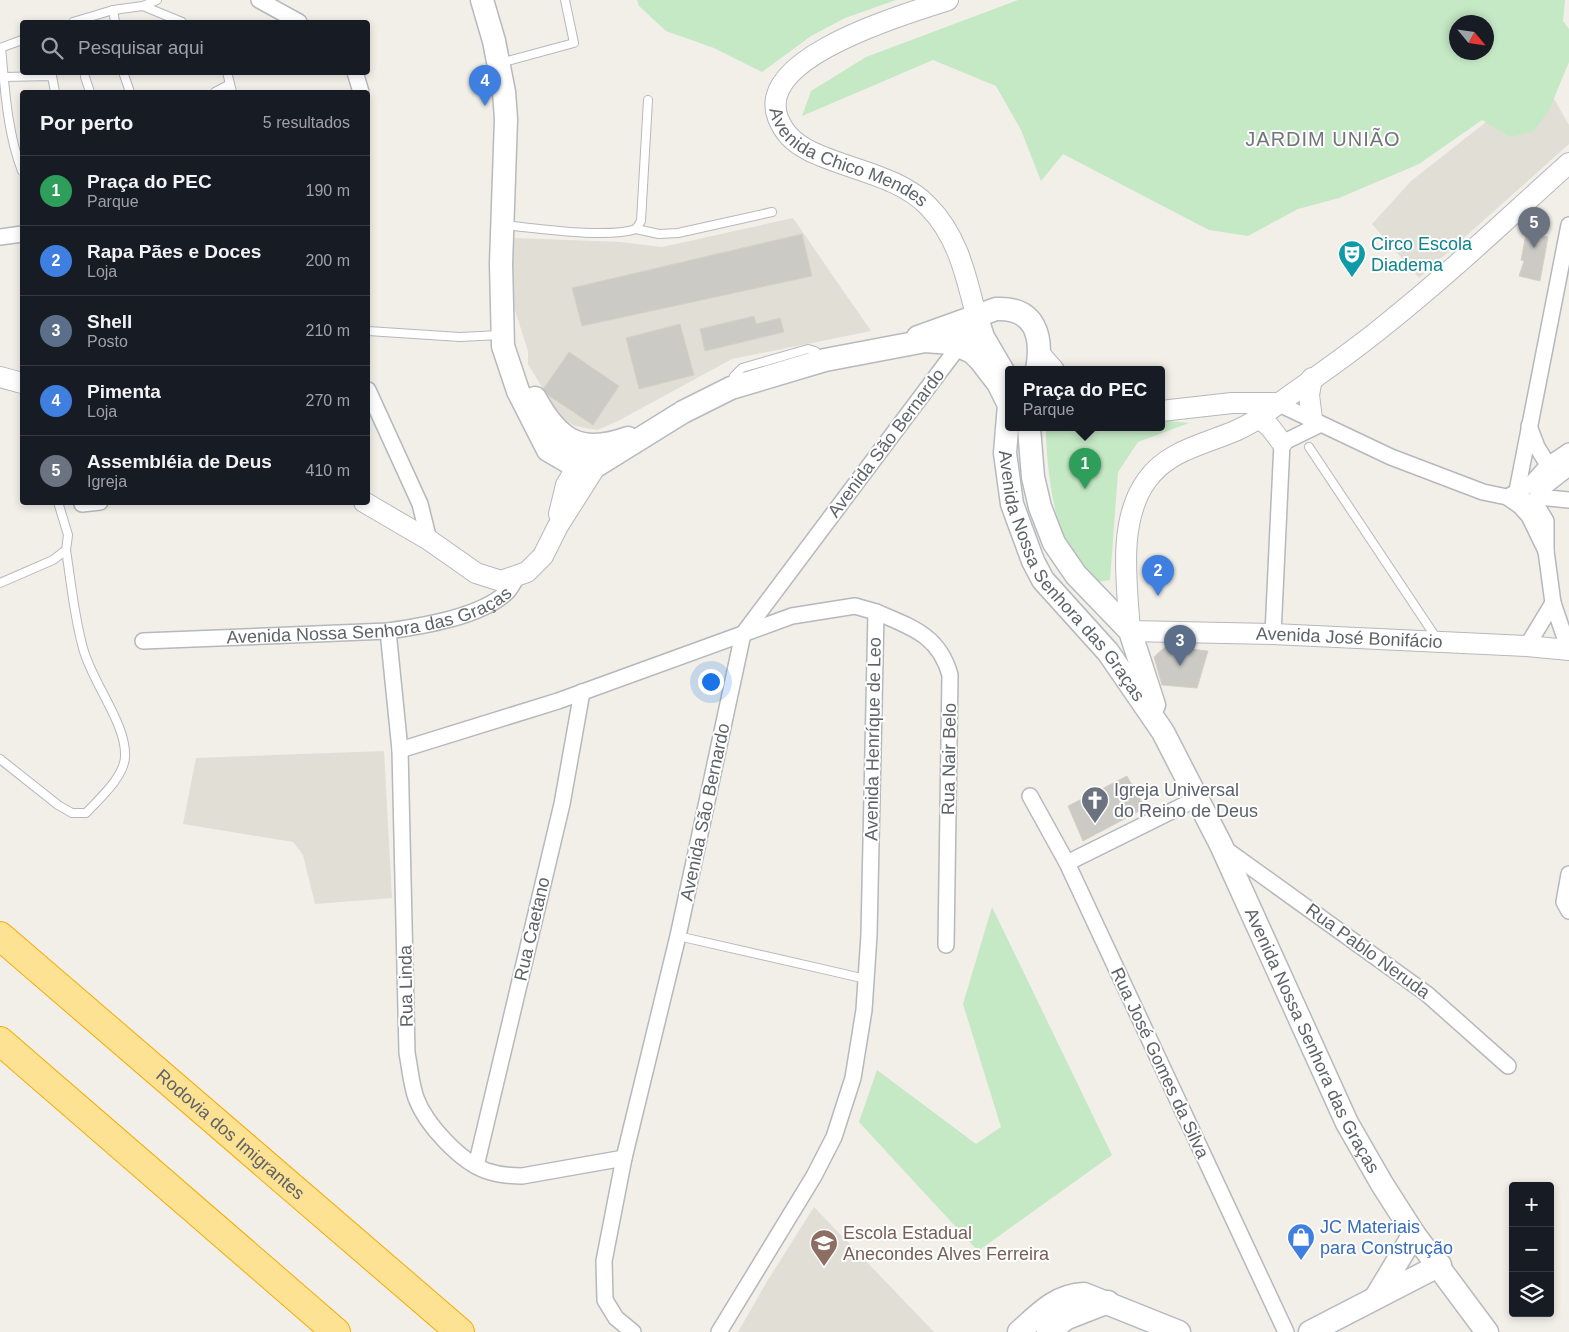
<!DOCTYPE html>
<html lang="pt">
<meta charset="utf-8">
<style>
body{margin:0;font-family:Arial,sans-serif;background:#242831;color:#f1f3f6}
.controls{position:absolute;right:15px;bottom:15px;display:grid;overflow:hidden;border-radius:5px;box-shadow:0 2px 8px #0003}
.controls button{width:45px;height:45px;display:grid;place-items:center;padding:0;border:0;border-bottom:1px solid #363941;background:#171b24;color:#f1f3f6;font:25px sans-serif}
.compass{position:absolute;left:1449px;top:15px;width:45px;height:45px;border-radius:50%;background:#171b24;box-shadow:0 2px 8px #0003;rotate:119deg}
.you{position:absolute;left:710px;top:681px;width:18px;height:18px;margin:-12px;border:4px solid #fff;border-radius:50%;background:#1a73e8;box-shadow:0 0 0 8px #1a73e833}
.badge{display:grid;place-items:center;width:32px;height:32px;border-radius:50%;background:#2563eb;color:#fff;font-size:16px;font-weight:700}
.pin{position:absolute;translate:-50% -41px;filter:drop-shadow(0 1px 2px #0008)}
.pin::after{content:'';position:absolute;top:26px;width:18px;height:15px;background:inherit;clip-path:polygon(0 0,100% 0,50% 100%)}
.popup{position:absolute;left:1005px;top:366px;width:160px;height:65px;box-sizing:border-box;display:grid;place-content:center;border-radius:5px;background:#171b24;filter:drop-shadow(0 1px 4px #0005);font-size:16px;white-space:nowrap;color:#9ea1a6}
.popup b{font-size:19px;color:#f1f3f6}
.popup::after{content:'';position:absolute;left:50%;top:100%;margin-left:-10px;border:10px solid transparent;border-top-color:#171b24}
.list{margin:0;padding:0;list-style:none}
h2{display:flex;justify-content:space-between;align-items:center;height:65px;margin:0;padding:0 20px;font-size:21px}
h2 small{font-size:16px;font-weight:400;color:#9ea1a6}
.list li{display:grid;grid-template-columns:32px 1fr auto;gap:15px;align-items:center;box-sizing:border-box;height:70px;padding:0 20px;border-top:1px solid #363941}
.list b{display:block;font-size:19px;white-space:nowrap}
.list p{margin:0;font-size:16px;white-space:nowrap;color:#9ea1a6}
.list em{font-size:16px;font-style:normal;color:#9ea1a6}
.icon{flex:none;width:28px;height:28px;fill:none;stroke:currentColor;stroke-width:2;stroke-linecap:round;stroke-linejoin:round}
.map{position:relative;flex:none;width:1569px;height:1332px;overflow:hidden}
.search{position:absolute;background:#171b24;box-shadow:0 2px 8px #0003;left:20px;top:20px;width:350px;height:55px;display:flex;align-items:center;gap:12px;box-sizing:border-box;padding:0 18px;border-radius:5px;color:#9ea1a6;font-size:19px}
.panel{position:absolute;background:#171b24;box-shadow:0 2px 8px #0003;left:20px;top:90px;width:350px;height:415px;border-radius:5px}
.map>svg:first-child{display:block}
</style>
<div class="map">
<svg width="1569" height="1332" viewBox="0 0 1569 1332">
<rect width="100%" height="100%" fill="#f1efe8"/>
<g fill="#e1ded6">
<polygon points="1542,78 1569,125 1569,144 1419,278 1372,224 1411,181"/>
<polygon points="793,218 871,331 732,359 618,421 597,430 575,426 560,417 528,364 528,351 510,295 514,238 620,242 662,247"/>
<polygon points="384,751 392,898 315,904 303,855 293,842 183,824 196,758"/>
<polygon points="814,1207 934,1332 738,1332 766,1283"/>
</g>
<g fill="#c5e8c5" fill-rule="evenodd">
<polygon points="637,0 896,0 845,18 811,36 762,72 714,48 666,31 639,6"/>
<path d="M1018,0H1565L1563,21L1569,29V62L1549,110L1534,131L1510,137L1482,120L1419,164L1339,198L1298,209L1248,236L1209,230L1063,154L1041,181L1021,130L996,86L933,60L802,116L811,91L866,57ZM1456,22H1486V52H1456Z"/>
<path d="M1161,420L1189,423L1138,442L1118,472L1110,580L1097,582C1089,573 1078,563 1071,553C1053,523 1046,462 1046,428H1161Z"/>
<polygon points="992,907 1112,1155 978,1251 859,1122 877,1070 976,1144 1001,1127 963,1004"/>
</g>
<g fill="#cccac5" stroke="#d6d1c6">
<polygon points="802,234 812,276 582,326 572,288"/>
<polygon points="1526,234 1548,237 1540,281 1519,276 1524,261 1521,260"/>
<polygon points="754,316 756,324 780,318 784,332 705,351 700,329"/>
<polygon points="680,324 694,375 639,389 626,338"/>
<polygon points="569,352 619,386 593,425 542,391"/>
<polygon points="1166,646 1208,651 1197,688 1162,685 1154,657"/>
<polygon points="1127,776 1145,808 1083,841 1068,806"/>
</g>
<g fill="none" stroke-linecap="round" stroke-linejoin="round">
<g stroke="#b5b8bc" stroke-width="10">
<g id="service">
<polyline points="143,6 182,22"/>
<polyline points="113,10 115,22"/>
<polyline points="73,22 113,10 143,6 157,0"/>
<polyline points="0,48 22,40"/>
<path d="M1,48C5,89 7,132 22,171"/>
<polyline points="500,63 574,43 565,0"/>
<polyline points="123,72 130,92"/>
<polyline points="227,72 232,92"/>
<polyline points="4,77 52,76 55,92"/>
<polyline points="85,77 90,92"/>
<polyline points="215,92 230,84"/>
<path d="M503,225C536,228 606,239 636,229L641,221L648,100"/>
<polyline points="636,229 659,234 678,233 772,212"/>
<polyline points="368,331 460,337 500,335"/>
<polyline points="731,385 734,376 742,368 808,349 815,351 822,357"/>
<polyline points="1309,447 1437,639"/>
<polyline points="0,583 53,560 66,550 68,535 58,502"/>
<path d="M0,759L58,805L72,813H86C99,799 124,777 125,757C127,724 92,683 83,648C74,616 71,582 66,550"/>
<polyline points="678,936 866,979"/>
</g>
</g>
<g stroke="#b5b8bc" stroke-width="18">
<g id="minor">
<polyline points="259,0 299,22"/>
<polyline points="355,72 361,92"/>
<polyline points="0,237 22,234"/>
<polyline points="368,390 420,504 429,540"/>
<polyline points="1277,403 1391,457 1483,492 1507,497 1520,506 1529,516 1546,551"/>
<polyline points="1529,426 1537,447 1548,465"/>
<polyline points="1517,491 1569,225"/>
<polyline points="1511,495 1531,484 1548,465 1569,451"/>
<polyline points="1538,497 1569,500"/>
<polyline points="1525,501 1530,502 1536,500 1539,491 1566,470 1569,460"/>
<polyline points="1534,501 1546,521 1546,551 1553,603 1569,650"/>
<polyline points="82,504 100,502"/>
<path d="M876,612C911,627 939,635 950,675L946,945"/>
<path d="M388,631L400,750L407,1053C410,1068 411,1084 416,1098C426,1125 461,1162 487,1171C499,1175 510,1176 522,1176L624,1158"/>
<polyline points="1273,634 1282,443 1321,424"/>
<path id="s1" d="M143,641L388,631C422,626 481,617 507,592C511,588 514,581 518,576"/>
<polyline points="1527,646 1553,603"/>
<polyline points="400,750 558,701 792,616 855,606 876,612 869,935 864,1010 853,1078 834,1137 814,1176 719,1332"/>
<polyline points="1030,796 1067,863 1286,1332"/>
<polyline points="1224,848 1427,994 1508,1066"/>
<polyline points="1067,863 1198,798"/>
<polyline points="1569,874 1564,902 1569,911"/>
<polyline points="476,1166 562,804 582,692"/>
<polyline points="633,1332 616,1318 605,1300 604,1261 624,1158 678,936 743,634 959,346"/>
</g>
</g>
<g stroke="#b5b8bc" stroke-width="22">
<g id="tertiary">
<path id="s2" d="M948,0C908,14 754,56 778,118C784,133 793,142 808,150C844,169 899,175 928,206C958,236 966,276 976,315L959,346"/>
<path id="s3" d="M1569,163C1508,218 1449,274 1385,325C1345,358 1302,386 1260,417C1225,443 1174,442 1147,480C1117,521 1127,584 1130,631L1273,634L1527,646L1569,650"/>
<polyline points="1040,354 1054,370"/>
<polyline points="0,377 22,383"/>
<polyline points="1161,411 1232,403 1277,403"/>
<polyline points="1259,418 1270,427 1282,443"/>
<polyline points="1312,419 1309,395 1312,378"/>
<polyline points="364,502 429,540 476,573 501,581 527,572 543,556 558,526 596,466 598,453"/>
<polyline points="559,514 566,485 577,467 581,453"/>
</g>
</g>
<g stroke="#b6babf" stroke-width="25">
<g id="secondary">
<path id="s4" d="M482,0L494,41L504,92L506,119L501,264L503,346L518,391L548,450L577,467L596,466L683,412L731,388L825,360L925,341L952,343L972,352L981,361L998,383L1009,405L1005,453L1012,504L1033,561L1043,580L1108,652L1163,732L1221,845L1347,1123L1382,1184L1414,1234L1487,1332"/>
<polyline points="976,315 983,337 1004,373"/>
<path d="M918,337L996,309C1036,307 1043,337 1037,370"/>
<path d="M535,398C558,441 581,455 628,438"/>
<polyline points="1029,428 1033,477 1040,507 1054,543 1076,575 1130,631 1154,705"/>
<polyline points="1376,1297 1414,1234"/>
<path d="M1019,1332C1039,1314 1056,1295 1084,1294L1179,1332"/>
<polyline points="1048,1332 1067,1318 1108,1302"/>
<polyline points="1310,1332 1440,1265"/>
</g>
</g>
<g stroke="#f9ab00" stroke-width="30">
<g id="motorway">
<path id="s5" d="M0,936L460,1332"/>
<polyline points="0,1041 336,1332"/>
</g>
</g>
<use href="#service" stroke="#fff" stroke-width="8"/>
<use href="#minor" stroke="#fff" stroke-width="15"/>
<use href="#tertiary" stroke="#fff" stroke-width="20"/>
<use href="#secondary" stroke="#fff" stroke-width="22"/>
<use href="#motorway" stroke="#fde293" stroke-width="28"/>
</g>
<defs>
<g id="theatre-pin" transform="scale(1.4375)"><path d="M0 17L-7.5 6A9.5 9.5 0 1 1 7.5 6Z" fill="#0f9aa8" stroke="#fff"/><path d="M-5-5.5Q0-4 5-5.5V0Q5 5 0 6Q-5 5-5 0ZM-3.3-2.5H-1v1.5H-3.3ZM1-2.5H3.3v1.5H1ZM-2.8 1Q0 5.5 2.8 1Z" fill="#fff"/></g>
<g id="church-pin" transform="scale(1.4375)"><path d="M0 17L-7.5 6A9.5 9.5 0 1 1 7.5 6Z" fill="#6b7280" stroke="#fff"/><path d="M-1.2-6h2.4v3.5h3.3v2.4h-3.3V6h-2.4V-.1h-3.3v-2.4h3.3Z" fill="#fff"/></g>
<g id="shop-pin" transform="scale(1.4375)"><path d="M0 17L-7.5 6A9.5 9.5 0 1 1 7.5 6Z" fill="#3f7fe0" stroke="#fff"/><path d="M-5-2.5h2.3a2.7 3.5 0 0 1 5.4 0H5L5.5 6h-11ZM-1.5-2.5h3a1.5 2.3 0 0 0-3 0Z" fill="#fff"/></g>
<g id="school-pin" transform="scale(1.4375)"><path d="M0 17L-7.5 6A9.5 9.5 0 1 1 7.5 6Z" fill="#8d6e63" stroke="#fff"/><path d="M0-5L7-2L0 1L-7-2ZM-4 1L0 2.5L4 1V4Q0 6-4 4Z" fill="#fff"/></g>
</defs>
<g fill-rule="evenodd">
<use href="#theatre-pin" x="1352" y="254"/>
<use href="#church-pin" x="1095" y="800"/>
<use href="#shop-pin" x="1301" y="1237"/>
<use href="#school-pin" x="824" y="1243"/>
</g>
<g text-anchor="middle" dominant-baseline="central" stroke-width="4" stroke-linejoin="round" paint-order="stroke">
<g font-size="18" fill="#5f6368" stroke="#fff">
<text stroke="none"><textPath href="#s2" startOffset="306">Avenida Chico Mendes</textPath></text>
<text transform="translate(886 443) rotate(-53)">Avenida São Bernardo</text>
<text stroke="none"><textPath href="#s4" startOffset="1176">Avenida Nossa Senhora das Graças</textPath></text>
<text stroke="none"><textPath href="#s1" startOffset="229">Avenida Nossa Senhora das Graças</textPath></text>
<text stroke="none"><textPath href="#s3" startOffset="906">Avenida José Bonifácio</textPath></text>
<text transform="translate(873 739) rotate(-89)">Avenida Henríque de Leo</text>
<text transform="translate(949 759) rotate(-89)">Rua Nair Belo</text>
<text transform="translate(705 812) rotate(-78)">Avenida São Bernardo</text>
<text transform="translate(532 929) rotate(-77)">Rua Caetano</text>
<text transform="translate(1368 951) rotate(36)">Rua Pablo Neruda</text>
<text transform="translate(406 986) rotate(-91)">Rua Linda</text>
<text stroke="none"><textPath href="#s4" startOffset="1704">Avenida Nossa Senhora das Graças</textPath></text>
<text transform="translate(1160 1063) rotate(65)">Rua José Gomes da Silva</text>
<text stroke="none"><textPath href="#s5" startOffset="304">Rodovia dos Imigrantes</textPath></text>
</g>
<g font-size="18" fill="#0d838f" stroke="#fff" text-anchor="start">
<text x="1371" y="244">Circo Escola<tspan x="1371" dy="21">Diadema</tspan></text>
</g>
<g font-size="18" fill="#5b616d" stroke="#fff" text-anchor="start">
<text x="1114" y="790">Igreja Universal<tspan x="1114" dy="21">do Reino de Deus</tspan></text>
</g>
<g font-size="18" fill="#366cbe" stroke="#fff" text-anchor="start">
<text x="1320" y="1227">JC Materiais<tspan x="1320" dy="21">para Construção</tspan></text>
</g>
<g font-size="18" fill="#785e54" stroke="#fff" text-anchor="start">
<text x="843" y="1233">Escola Estadual<tspan x="843" dy="21">Anecondes Alves Ferreira</tspan></text>
</g>
<g font-size="20" letter-spacing="1" fill="#70757a" stroke="#fff">
<text x="1323" y="139">JARDIM UNIÃO</text>
</g>
</g>
</svg>
<div class="controls">
<button>+</button>
<button>−</button>
<button><svg class="icon" aria-label="layers" viewBox="0 0 24 24"><path d="M12 4l9 5-9 5-9-5zM3 14l9 5 9-5"/></svg></button>
</div>
<svg class="compass" viewBox="-18 -18 36 36"><path d="M0-13l5 13h-10z" fill="#e53935"/><path d="M0 13l5-13h-10z" fill="#9ea1a6"/></svg>
<div class="you"></div>
<div class="pin badge" style="left:1085px;top:489px;background:#2e9e5b">1</div>
<div class="popup"><b>Praça do PEC</b>Parque</div>
<div class="pin badge" style="left:1158px;top:596px;background:#3f7fe0">2</div>
<div class="pin badge" style="left:1180px;top:666px;background:#5c6f8a">3</div>
<div class="pin badge" style="left:485px;top:106px;background:#3f7fe0">4</div>
<div class="pin badge" style="left:1534px;top:248px;background:#6b7280">5</div>
<div class="search"><svg class="icon" aria-label="search" viewBox="0 0 24 24"><circle cx="10" cy="10" r="6"/><path d="M15 15l6 6"/></svg>Pesquisar aqui</div>
<section class="panel">
<h2>Por perto<small>5 resultados</small></h2>
<ul class="list">
<li><span class="badge" style="background:#2e9e5b">1</span><div><b>Praça do PEC</b><p>Parque</p></div><em>190 m</em></li>
<li><span class="badge" style="background:#3f7fe0">2</span><div><b>Rapa Pães e Doces</b><p>Loja</p></div><em>200 m</em></li>
<li><span class="badge" style="background:#5c6f8a">3</span><div><b>Shell</b><p>Posto</p></div><em>210 m</em></li>
<li><span class="badge" style="background:#3f7fe0">4</span><div><b>Pimenta</b><p>Loja</p></div><em>270 m</em></li>
<li><span class="badge" style="background:#6b7280">5</span><div><b>Assembléia de Deus</b><p>Igreja</p></div><em>410 m</em></li>
</ul>
</section>
</div>
